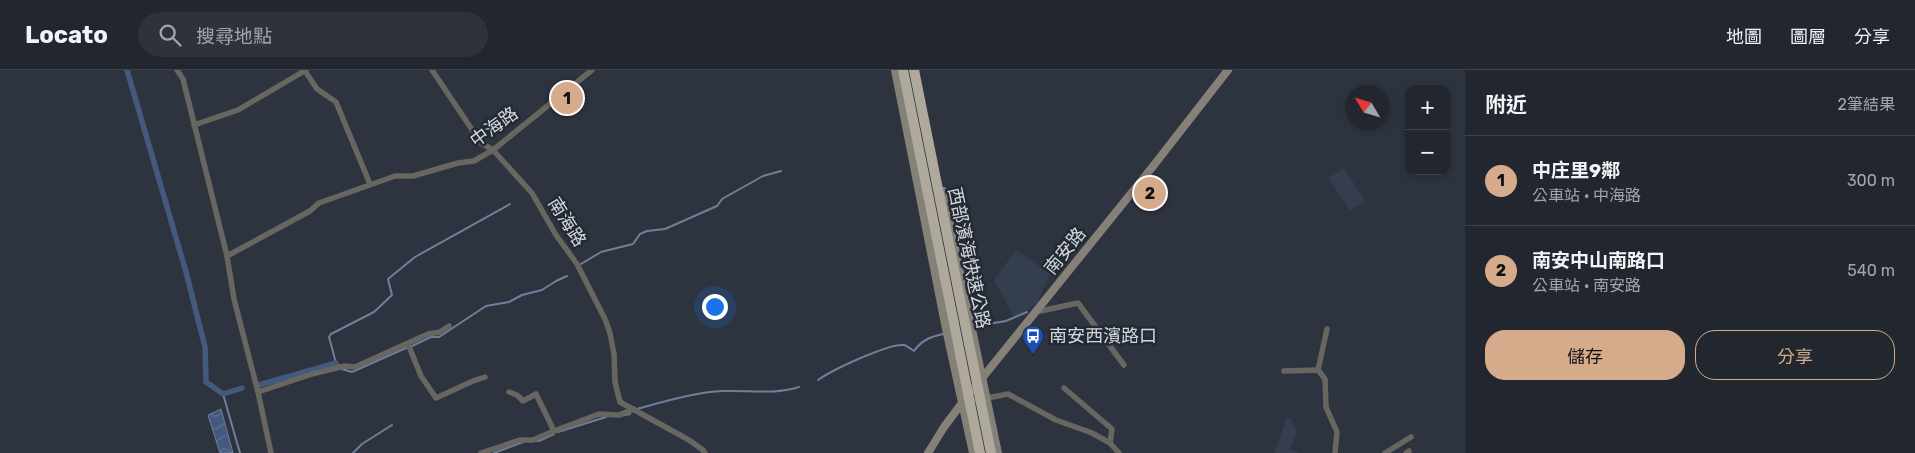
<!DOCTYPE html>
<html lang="zh-TW">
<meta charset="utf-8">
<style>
body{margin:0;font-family:Rubik,"Noto Sans TC",sans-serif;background:#2e333b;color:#f1f3f6}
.controls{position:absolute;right:15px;top:15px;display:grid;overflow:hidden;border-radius:10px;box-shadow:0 2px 8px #0003}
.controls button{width:45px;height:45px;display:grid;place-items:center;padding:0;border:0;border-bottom:1px solid #3f444b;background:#22272f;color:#f1f3f6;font:25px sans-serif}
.compass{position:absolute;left:1345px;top:15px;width:45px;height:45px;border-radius:50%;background:#22272f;box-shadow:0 2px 8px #0003;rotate:308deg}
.you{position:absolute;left:714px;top:236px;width:18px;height:18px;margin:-12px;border:4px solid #fff;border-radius:50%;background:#1a73e8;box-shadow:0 0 0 8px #1a73e833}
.badge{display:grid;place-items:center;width:32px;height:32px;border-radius:50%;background:#d6ab8b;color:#111;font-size:16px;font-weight:700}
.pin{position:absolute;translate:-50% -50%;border:2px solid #fff;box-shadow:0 1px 5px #0006}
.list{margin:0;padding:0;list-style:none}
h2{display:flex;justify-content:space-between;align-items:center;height:65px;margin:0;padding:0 20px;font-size:21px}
h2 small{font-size:16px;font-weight:400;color:#a2a5aa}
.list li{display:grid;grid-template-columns:32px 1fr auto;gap:15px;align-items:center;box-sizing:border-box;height:90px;padding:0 20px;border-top:1px solid #3f444b}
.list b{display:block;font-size:19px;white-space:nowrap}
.list p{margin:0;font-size:16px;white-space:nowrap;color:#a2a5aa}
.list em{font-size:16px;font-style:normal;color:#a2a5aa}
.actions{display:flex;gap:10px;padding:15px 20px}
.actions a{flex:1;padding:11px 0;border:1px solid #d6ab8b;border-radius:20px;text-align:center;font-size:18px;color:#d6ab8b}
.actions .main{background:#d6ab8b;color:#111}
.icon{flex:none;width:28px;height:28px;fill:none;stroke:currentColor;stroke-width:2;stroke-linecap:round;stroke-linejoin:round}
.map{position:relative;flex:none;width:1465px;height:383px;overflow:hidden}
header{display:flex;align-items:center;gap:30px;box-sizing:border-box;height:70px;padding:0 25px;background:#22272f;border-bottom:1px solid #3f444b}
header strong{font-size:24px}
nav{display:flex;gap:28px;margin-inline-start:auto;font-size:18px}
.search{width:350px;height:45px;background:#2e333b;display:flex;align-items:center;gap:12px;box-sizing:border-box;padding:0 18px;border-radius:28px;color:#a2a5aa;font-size:19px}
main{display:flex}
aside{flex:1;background:#22272f}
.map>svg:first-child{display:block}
</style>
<header>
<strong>Locato</strong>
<div class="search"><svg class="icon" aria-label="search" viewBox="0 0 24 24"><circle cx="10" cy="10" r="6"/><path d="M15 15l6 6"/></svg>搜尋地點</div>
<nav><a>地圖</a><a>圖層</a><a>分享</a></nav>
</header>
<main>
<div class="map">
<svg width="1465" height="383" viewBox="0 0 1465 383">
<defs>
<pattern id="water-waves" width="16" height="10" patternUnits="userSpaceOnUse" patternTransform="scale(1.25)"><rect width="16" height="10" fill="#44597e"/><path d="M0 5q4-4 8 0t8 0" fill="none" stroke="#5e7090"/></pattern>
</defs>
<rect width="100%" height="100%" fill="#2e343f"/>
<g fill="#343e4e">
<polygon points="1344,98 1365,131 1350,141 1329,108"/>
<polygon points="1016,180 1050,203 1037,233 1026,242 1014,247 994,210"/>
<polygon points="1290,347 1297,361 1290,379 1299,383 1274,383 1287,348"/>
</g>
<polygon fill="url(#water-waves)" stroke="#6f7f9b" points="221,339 233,383 220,383 208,345"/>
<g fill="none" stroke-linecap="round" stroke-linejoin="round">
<g stroke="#6f7f9b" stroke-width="2">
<polyline points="581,194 601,182 633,174 640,164 647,161 665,159 717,136 722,129 763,106 781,101"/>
<polyline points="976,256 1006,251 1027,242"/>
<polyline points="412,276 431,267 439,267 486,236 509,232 522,225 542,220 556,211 567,206"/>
<polyline points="339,295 336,293 329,267 331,264 374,242 392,225 388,209 415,187 510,134"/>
<polyline points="342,299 352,302 406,278"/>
<path d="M818,310C832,300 889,273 904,275C907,276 911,279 914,281C922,270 930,267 943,264"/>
<polyline points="223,324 240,383"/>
<path d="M637,339C663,332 695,322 723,321C749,320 773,325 799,317"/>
<polyline points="620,346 630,344"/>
<polyline points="558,362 606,347"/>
<polyline points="535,371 539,371 554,364"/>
<polyline points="353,383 362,374 392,355"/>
<polyline points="494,383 523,372"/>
</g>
<g stroke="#44597e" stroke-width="5.5">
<polyline points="127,0 186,202 205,277 206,312 223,324 242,318"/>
<polyline points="259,315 336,293"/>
</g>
<g stroke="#686660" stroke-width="5.5">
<polyline points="177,0 183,9 227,186 234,229 258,322 271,383"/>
<polyline points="432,0 481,73 493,80 532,123 556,165 577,194 605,249 610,263 614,284 615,312 620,332 689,370 703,380 705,383"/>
<polyline points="305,1 317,19 336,32 370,114"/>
<polyline points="194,55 238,40 306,0"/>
<polyline points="227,186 310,141 319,133 395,106 413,106 458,93 474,91 493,80 592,0"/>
<polyline points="1036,242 1078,233 1124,295"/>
<polyline points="408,274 421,306 436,328 473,311 485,307"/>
<polyline points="1318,300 1327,259"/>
<polyline points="1284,301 1318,300 1325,309 1326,337 1337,362 1335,383"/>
<polyline points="1064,318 1112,359 1110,373"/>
<polyline points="258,322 312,304 345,296 355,297 428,264 440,262 449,256"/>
<polyline points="509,322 517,325 523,331 536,324 554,361"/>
<polyline points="967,332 1008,324 1056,350 1092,363 1110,373 1119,383"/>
<polyline points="481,383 520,370 533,370 554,361 599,344 619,345 634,339"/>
<polyline points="1385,383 1411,367"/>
<polyline points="1406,383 1409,381"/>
</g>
<g stroke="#858178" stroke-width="8">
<polyline points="895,0 946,259 973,383"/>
<polyline points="943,121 998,383"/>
<polyline points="928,383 944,357 962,333 1154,95 1228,0"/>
</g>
<g stroke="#afa99b" stroke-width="10">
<polyline points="903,0 980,383"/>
<polyline points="914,0 991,383"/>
</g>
</g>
<defs>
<g id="bus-pin" transform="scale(1.125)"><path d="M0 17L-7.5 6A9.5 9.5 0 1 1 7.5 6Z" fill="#1a4fb4" stroke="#242a34"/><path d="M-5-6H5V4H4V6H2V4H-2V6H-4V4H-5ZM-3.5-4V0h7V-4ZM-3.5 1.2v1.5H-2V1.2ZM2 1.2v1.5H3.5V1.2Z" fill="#fff"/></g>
</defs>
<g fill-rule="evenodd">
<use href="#bus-pin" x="1033" y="266"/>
</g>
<g text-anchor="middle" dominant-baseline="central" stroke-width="5" stroke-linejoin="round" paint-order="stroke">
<g font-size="18" fill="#d4d8de" stroke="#242a34">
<text transform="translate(494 57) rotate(-36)">中海路</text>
<text transform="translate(567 152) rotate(58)">南海路</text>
<text transform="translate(1065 181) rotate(-51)">南安路</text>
<text transform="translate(969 188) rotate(78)">西部濱海快速公路</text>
</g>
<g font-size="18" fill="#d4d8de" stroke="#242a34" text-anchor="start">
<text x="1049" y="266">南安西濱路口</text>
</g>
</g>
</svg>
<div class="controls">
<button>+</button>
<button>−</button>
</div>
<svg class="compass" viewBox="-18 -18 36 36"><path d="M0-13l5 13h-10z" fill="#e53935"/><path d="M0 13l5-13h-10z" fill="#a2a5aa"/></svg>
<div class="you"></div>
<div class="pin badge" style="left:567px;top:28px">1</div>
<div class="pin badge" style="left:1150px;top:123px">2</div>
</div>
<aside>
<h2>附近<small>2筆結果</small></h2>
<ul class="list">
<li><span class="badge">1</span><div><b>中庄里9鄰</b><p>公車站 · 中海路</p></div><em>300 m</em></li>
<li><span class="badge">2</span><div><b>南安中山南路口</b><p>公車站 · 南安路</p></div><em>540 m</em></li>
</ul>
<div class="actions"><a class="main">儲存</a><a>分享</a></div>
</aside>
</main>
